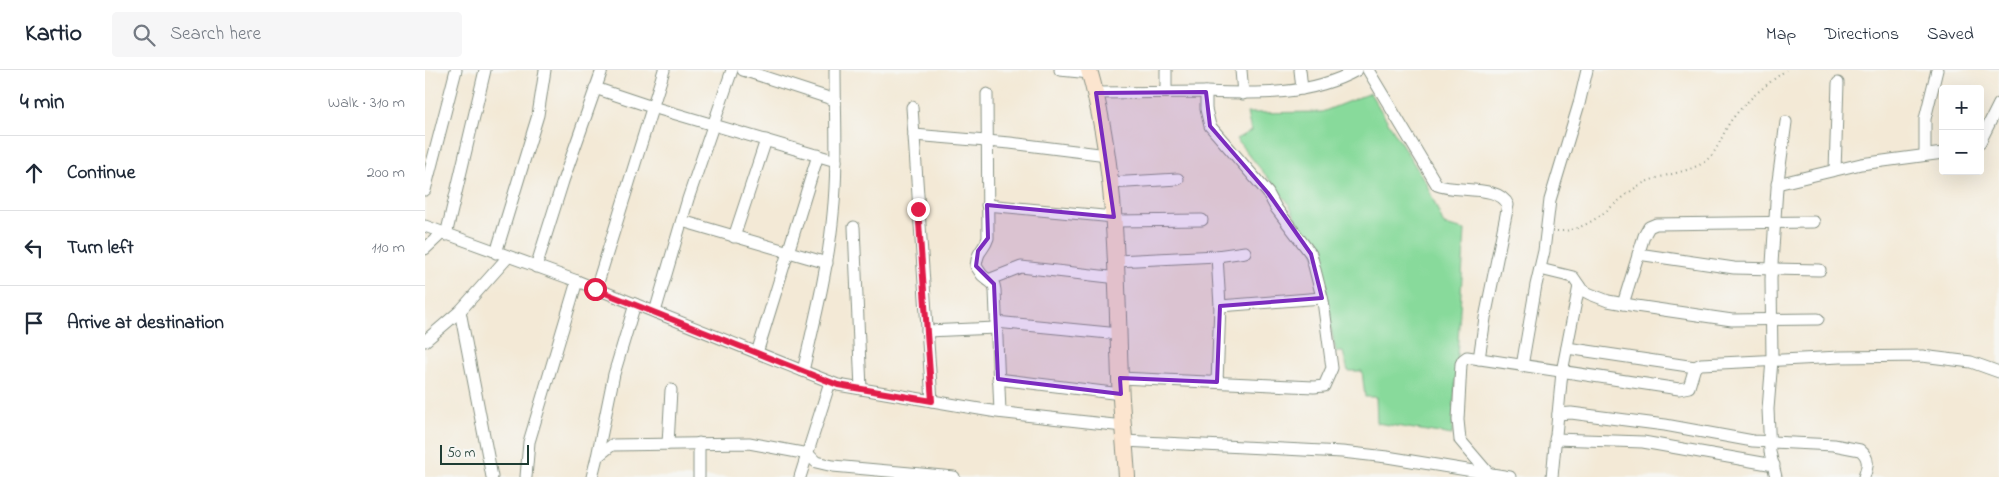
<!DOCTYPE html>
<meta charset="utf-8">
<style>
body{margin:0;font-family:"Indie Flower",sans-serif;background:#f6f6f7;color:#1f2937}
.controls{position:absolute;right:15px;top:15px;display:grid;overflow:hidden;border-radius:5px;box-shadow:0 5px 20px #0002}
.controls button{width:45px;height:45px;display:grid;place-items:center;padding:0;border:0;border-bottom:1px solid #e0e1e3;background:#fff;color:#1f2937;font:25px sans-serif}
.scale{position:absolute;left:15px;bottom:12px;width:89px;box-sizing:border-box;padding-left:5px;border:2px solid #1f3d34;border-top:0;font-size:14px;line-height:18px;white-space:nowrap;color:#1f3d34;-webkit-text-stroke:4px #f6f6f2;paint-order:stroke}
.stop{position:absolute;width:15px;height:15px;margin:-11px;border:4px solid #e11d48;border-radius:50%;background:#fff}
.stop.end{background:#e11d48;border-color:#fff;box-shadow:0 1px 5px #0008}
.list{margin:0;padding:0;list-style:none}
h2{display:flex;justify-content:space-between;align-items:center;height:65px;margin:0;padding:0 20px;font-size:21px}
h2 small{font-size:16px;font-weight:400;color:#747a83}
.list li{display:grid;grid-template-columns:32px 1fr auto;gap:15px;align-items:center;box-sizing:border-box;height:75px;padding:0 20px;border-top:1px solid #e0e1e3}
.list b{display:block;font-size:19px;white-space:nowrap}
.list em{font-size:16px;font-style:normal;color:#747a83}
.icon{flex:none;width:28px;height:28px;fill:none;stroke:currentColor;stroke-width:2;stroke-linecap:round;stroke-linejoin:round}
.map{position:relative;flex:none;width:1574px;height:407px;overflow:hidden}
header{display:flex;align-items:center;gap:30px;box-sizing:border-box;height:70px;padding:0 25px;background:#fff;border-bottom:1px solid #e0e1e3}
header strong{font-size:24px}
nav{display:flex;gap:28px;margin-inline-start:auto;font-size:18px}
.search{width:350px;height:45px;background:#f6f6f7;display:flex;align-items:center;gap:12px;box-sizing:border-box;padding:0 18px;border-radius:5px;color:#747a83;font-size:19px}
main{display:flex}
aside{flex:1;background:#fff}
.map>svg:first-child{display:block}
</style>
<header>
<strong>Kartio</strong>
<div class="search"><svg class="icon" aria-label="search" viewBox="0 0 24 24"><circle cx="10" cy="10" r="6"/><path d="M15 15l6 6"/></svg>Search here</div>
<nav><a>Map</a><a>Directions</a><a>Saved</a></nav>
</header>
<main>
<aside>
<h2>4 min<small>Walk · 310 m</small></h2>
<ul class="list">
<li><svg class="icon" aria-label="ahead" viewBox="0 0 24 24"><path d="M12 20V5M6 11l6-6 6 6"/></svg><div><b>Continue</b></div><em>200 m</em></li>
<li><svg class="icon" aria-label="left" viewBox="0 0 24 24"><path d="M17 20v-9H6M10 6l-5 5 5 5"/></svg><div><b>Turn left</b></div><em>110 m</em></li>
<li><svg class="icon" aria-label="arrive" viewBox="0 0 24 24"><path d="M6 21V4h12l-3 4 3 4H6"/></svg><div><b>Arrive at destination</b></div></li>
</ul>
</aside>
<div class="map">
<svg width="1574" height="407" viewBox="0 0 1574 407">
<rect width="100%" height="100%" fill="#f6f6f2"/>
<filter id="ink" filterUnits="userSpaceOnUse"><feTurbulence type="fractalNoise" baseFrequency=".02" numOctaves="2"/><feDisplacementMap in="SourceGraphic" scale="10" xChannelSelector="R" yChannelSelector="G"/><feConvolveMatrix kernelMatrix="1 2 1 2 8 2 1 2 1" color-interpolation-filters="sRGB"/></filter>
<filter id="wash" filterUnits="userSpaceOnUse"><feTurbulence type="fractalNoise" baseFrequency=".0096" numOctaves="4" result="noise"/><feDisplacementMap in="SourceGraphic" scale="20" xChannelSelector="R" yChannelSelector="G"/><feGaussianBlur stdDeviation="1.12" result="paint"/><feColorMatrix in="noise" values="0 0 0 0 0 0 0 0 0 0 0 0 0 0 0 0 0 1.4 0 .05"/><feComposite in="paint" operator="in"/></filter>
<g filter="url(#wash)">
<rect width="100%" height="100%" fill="#f3e9d6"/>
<polygon fill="#88da9b" stroke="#548c68" points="945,23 1001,113 1019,155 1040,160 1027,365 952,353 951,327 940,327 937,301 923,301 918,282 911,282 889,181 862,131 811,69 826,61 822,43 897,42"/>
</g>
<g filter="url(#ink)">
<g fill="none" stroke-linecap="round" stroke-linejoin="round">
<g stroke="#899385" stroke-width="13">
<g id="street">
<polyline points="318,0 410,30"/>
<polyline points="635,0 665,3"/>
<polyline points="816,0 818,24"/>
<polyline points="875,0 877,19"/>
<path d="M943,0L1012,115C1030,123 1074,114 1083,135L1060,248L1054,289"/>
<polyline points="170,18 224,36 411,91"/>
<polyline points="741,22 741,0"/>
<path d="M781,22C833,24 885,26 932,0"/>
<polyline points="671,23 781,22 781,39 785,56 843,123 851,138 886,184 898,231 907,298 899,316 889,317 695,308"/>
<path d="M562,24L563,168C559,181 553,178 551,196L557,205L569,215L570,220L575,342"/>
<polyline points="487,37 507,331"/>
<polyline points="489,65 585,73 682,85"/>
<polyline points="1555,72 1574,34"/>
<polyline points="1500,85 1500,49 1512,0"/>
<polyline points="1410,100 1413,13"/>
<polyline points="685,113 753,109"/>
<polyline points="1352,114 1436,94 1518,83"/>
<polyline points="0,120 31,0"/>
<polyline points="562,135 689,147"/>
<polyline points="257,151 402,193"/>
<polyline points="690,151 777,150"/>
<polyline points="0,156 152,211 413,315 572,342 698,356"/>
<polyline points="429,157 436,319"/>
<polyline points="21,165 60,0"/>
<polyline points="309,167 341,70"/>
<polyline points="0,179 17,163"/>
<polyline points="71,183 113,45 120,0"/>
<polyline points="1213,184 1309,198 1395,200"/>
<polyline points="792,186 795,236 792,312"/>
<polyline points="692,191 792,186 820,182"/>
<polyline points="111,197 138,111 177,0"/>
<polyline points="1115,199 1148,207 1157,220 1165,224 1183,231 1211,236 1307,250 1393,249"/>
<polyline points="563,210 596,197 693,208"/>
<polyline points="171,219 239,0"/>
<polyline points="1198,234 1219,166 1224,157 1231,154 1389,152"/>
<polyline points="795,236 897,228"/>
<polyline points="35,241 67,407"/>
<polyline points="230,242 263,129 307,0"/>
<polyline points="571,252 694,264"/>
<polyline points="502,261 571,258"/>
<polyline points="0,271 35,241 83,187"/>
<polyline points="1142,278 1270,297"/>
<polyline points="332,283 393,85"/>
<polyline points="1097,296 1111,215 1119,181 1125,130 1154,34 1162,0"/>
<path d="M378,301C390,249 403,198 408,144C413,97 410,48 410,0"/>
<polyline points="573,309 696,324"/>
<path d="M1133,344L1146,343L1240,355L1328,371L1409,375L1435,380C1445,388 1443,396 1439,407"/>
<polyline points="1130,369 1218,372 1349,395"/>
<polyline points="699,371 917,382 962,387 1085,407"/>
<polyline points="243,374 246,320"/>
<polyline points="172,387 189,304 210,234"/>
<polyline points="1064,404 1035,370 1033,350 1036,294 1038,290 1042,287 1254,319 1264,317 1270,297 1276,294 1415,287 1497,286 1546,292 1574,302"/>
<polyline points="101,407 104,372 152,211"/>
<polyline points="167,407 172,387 187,375 324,373 383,384 391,392 408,396 529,407"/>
<polyline points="274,407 274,373"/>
<polyline points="375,407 405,312"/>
<polyline points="1127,407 1137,302 1154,216"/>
<polyline points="1351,407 1345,382 1343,339 1347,290 1346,209 1352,118 1361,52"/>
</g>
</g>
<g stroke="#899385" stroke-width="18">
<path id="secondary" d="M664,0C693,101 691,204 695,309C696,341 700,374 702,407"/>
</g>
<path stroke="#899385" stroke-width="2" stroke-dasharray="1 4" stroke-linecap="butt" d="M1132,161C1164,163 1189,132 1213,116C1234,103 1268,104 1284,88C1294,78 1298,63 1305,52C1320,31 1341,15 1361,0"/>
<use href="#street" stroke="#fff" stroke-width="11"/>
<use href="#secondary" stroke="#fce5cf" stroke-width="16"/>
</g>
</g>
<g fill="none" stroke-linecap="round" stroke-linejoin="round" filter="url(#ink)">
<polyline stroke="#e11d48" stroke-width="6" points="170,219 413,315 507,331 493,139"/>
</g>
<path fill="#7b2cbf" fill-opacity="0.2" stroke="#7b2cbf" stroke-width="4" stroke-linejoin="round" d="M781,22L785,56L843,123L886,184L897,228L795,236L792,312L695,308L696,324L573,309L569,214L551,196L553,181L563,168L562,135L689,147L671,23Z"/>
</svg>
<div class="controls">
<button>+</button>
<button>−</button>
</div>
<div class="scale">50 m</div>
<div class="stop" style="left:170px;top:219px"></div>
<div class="stop end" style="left:493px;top:139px"></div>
</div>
</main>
